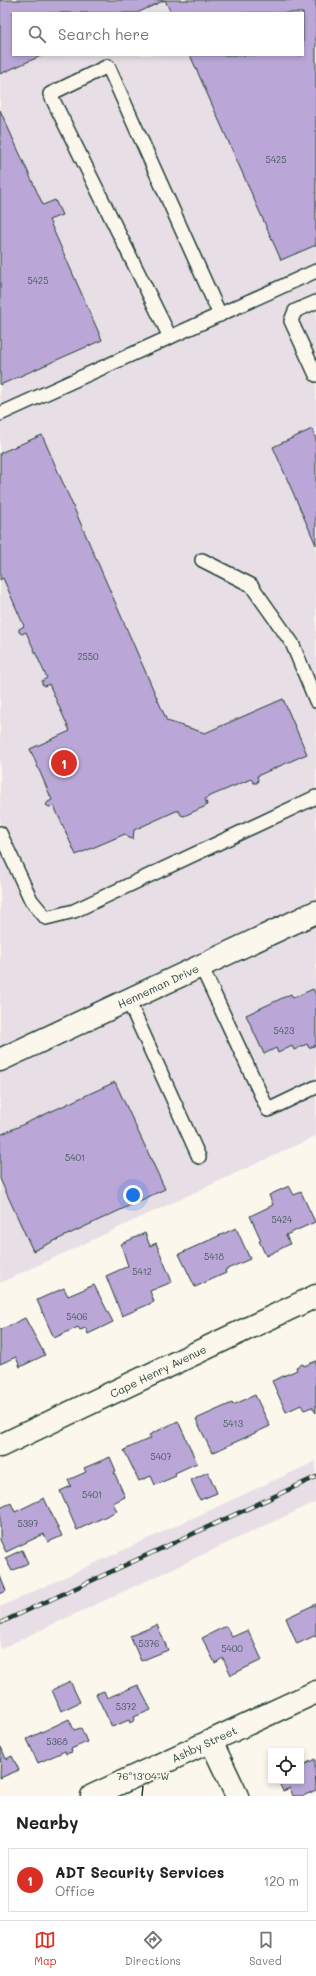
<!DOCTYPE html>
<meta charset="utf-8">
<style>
body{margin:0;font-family:Mali,sans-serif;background:#f2f2f2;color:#222}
.controls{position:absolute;right:12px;bottom:12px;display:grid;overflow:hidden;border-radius:0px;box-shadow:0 2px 6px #0003}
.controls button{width:36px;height:36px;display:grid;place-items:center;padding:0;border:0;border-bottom:1px solid #e0e0e0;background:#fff;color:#222;font:20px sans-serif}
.you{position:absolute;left:133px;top:1195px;width:14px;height:14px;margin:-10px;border:3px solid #fff;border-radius:50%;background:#1a73e8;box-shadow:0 0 0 6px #1a73e833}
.badge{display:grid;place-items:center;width:26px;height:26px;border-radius:50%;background:#d93025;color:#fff;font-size:13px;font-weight:700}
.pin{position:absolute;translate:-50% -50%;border:2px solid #fff;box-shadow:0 1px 4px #0006}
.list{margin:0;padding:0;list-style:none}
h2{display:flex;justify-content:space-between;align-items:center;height:52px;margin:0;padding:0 16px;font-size:17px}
h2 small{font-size:13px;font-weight:400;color:#767676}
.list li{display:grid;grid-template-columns:26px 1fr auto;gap:12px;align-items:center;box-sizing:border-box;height:64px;margin:0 8px 8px;padding:0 8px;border:1px solid #e0e0e0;border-radius:0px}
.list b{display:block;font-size:15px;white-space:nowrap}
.list p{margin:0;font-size:13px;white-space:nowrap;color:#767676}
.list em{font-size:13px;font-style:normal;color:#767676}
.icon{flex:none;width:22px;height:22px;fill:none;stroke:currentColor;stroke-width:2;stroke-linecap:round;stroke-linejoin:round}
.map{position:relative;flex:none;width:316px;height:1796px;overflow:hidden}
.search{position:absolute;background:#fff;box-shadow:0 2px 6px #0003;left:12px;right:12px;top:12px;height:44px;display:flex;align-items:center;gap:10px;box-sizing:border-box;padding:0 14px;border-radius:0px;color:#767676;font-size:15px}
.sheet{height:124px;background:#fff}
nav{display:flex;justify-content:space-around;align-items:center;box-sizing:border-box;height:56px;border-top:1px solid #e0e0e0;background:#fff;font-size:11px;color:#767676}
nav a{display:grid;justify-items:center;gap:2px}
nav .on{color:#d93025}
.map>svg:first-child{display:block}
</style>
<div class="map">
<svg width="316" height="1796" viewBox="0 0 316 1796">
<rect width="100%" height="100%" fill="#fbf7ec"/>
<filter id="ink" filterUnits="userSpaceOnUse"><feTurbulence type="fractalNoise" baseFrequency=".025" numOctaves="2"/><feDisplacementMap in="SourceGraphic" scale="8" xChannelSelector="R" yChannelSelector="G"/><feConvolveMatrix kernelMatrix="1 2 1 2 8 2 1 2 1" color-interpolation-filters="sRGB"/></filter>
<g filter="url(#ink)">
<g fill="#e8dfe6" fill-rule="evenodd">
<path d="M0,0H316V1136L0,1283ZM13,13H303V55H13Z"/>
<polygon points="316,1461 316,1502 0,1649 0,1607"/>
</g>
<g fill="#baa7d7" stroke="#1f3d34">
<polygon points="0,0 316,0 316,245 281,260 190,55 303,55 303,13 171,13 165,0 137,13 13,13 13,55 43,55 0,74"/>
<polygon points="0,110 43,205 55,200 62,215 49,220 102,340 0,385"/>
<polygon points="312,429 316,439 316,545 273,447"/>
<polygon points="42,435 167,721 205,733 283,699 307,754 257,776 258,780 257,783 254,783 251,779 208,797 205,799 207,804 206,806 184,816 181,815 179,811 176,811 134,830 133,839 129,838 125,834 76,855 54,806 49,807 46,805 48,802 52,800 30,749 70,731 49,684 45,686 42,684 42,681 47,678 26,632 22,634 19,632 19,629 24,626 3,578 0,580 0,453"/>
<polygon points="313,989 316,995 316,1045 309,1048 307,1044 294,1050 292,1046 278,1053 276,1048 264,1054 246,1015 291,994 293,998"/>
<polygon points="115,1082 165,1189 33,1251 0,1179 0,1135"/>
<polygon points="289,1186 294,1195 301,1192 315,1222 286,1235 290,1244 266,1256 259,1241 261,1240 250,1216 273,1205 269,1195"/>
<polygon points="236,1228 250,1259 225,1270 226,1273 195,1287 179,1254"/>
<polygon points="145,1233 150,1246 156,1243 172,1282 150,1291 154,1302 122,1316 106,1276 128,1266 121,1244"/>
<polygon points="94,1285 113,1322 88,1334 86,1328 80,1330 78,1327 54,1338 37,1300 64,1288 68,1296"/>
<polygon points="25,1318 45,1355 20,1367 16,1357 0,1364 0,1330"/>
<polygon points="316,1361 316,1413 312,1407 304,1410 301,1405 286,1412 272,1381 297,1370 296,1367 303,1364 304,1366"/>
<polygon points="255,1395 270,1426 212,1453 196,1419 232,1403 233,1405"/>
<polygon points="178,1421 197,1463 175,1473 176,1476 155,1485 151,1476 139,1481 124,1450 151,1438 149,1435"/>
<polygon points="110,1457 116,1471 114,1472 125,1497 113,1503 117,1511 77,1530 60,1491 71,1486 68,1480 86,1472 84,1468"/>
<polygon points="208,1472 217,1493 200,1500 191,1480"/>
<polygon points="44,1498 62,1536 48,1542 44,1534 6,1552 0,1540 0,1508 11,1503 15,1512"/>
<polygon points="22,1550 28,1563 12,1571 5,1558"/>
<polygon points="0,1576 6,1591 0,1594"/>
<polygon points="316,1604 316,1637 314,1636 297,1644 286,1618"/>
<polygon points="157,1625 168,1650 141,1661 130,1636"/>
<polygon points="226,1626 232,1637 248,1630 262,1660 231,1675 223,1658 215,1663 202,1638"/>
<polygon points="70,1681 80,1702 61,1711 52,1690"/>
<polygon points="138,1685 151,1710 134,1717 135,1720 130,1723 129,1720 112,1727 96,1694 104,1691 107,1698"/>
<polygon points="69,1719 74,1730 81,1728 87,1742 71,1749 72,1752 66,1754 65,1751 38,1763 27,1739"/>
<polygon points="1,1747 6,1759 12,1756 19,1770 0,1778"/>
<polygon points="315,1759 316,1790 303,1796 293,1796 290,1788 283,1791 278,1781 301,1781 301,1766"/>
</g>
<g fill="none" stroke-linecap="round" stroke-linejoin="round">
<g stroke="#1f3d34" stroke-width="16">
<g id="service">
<polyline points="316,302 295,311 291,321 316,375"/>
<polyline points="170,337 50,94 108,66 220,315"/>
<polyline points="0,414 316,271"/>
<polyline points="202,560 251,585 292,643 316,701"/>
<polyline points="0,833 31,900 46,918 74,911 316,797"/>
<polyline points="201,966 268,1110 316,1087"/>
<polyline points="128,1000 199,1157"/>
</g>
</g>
<g stroke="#1f3d34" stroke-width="25">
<g id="minor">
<polyline points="0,1060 316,912"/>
<polyline points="0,1446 316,1296"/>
<polyline points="211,1741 237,1796"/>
<polyline points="92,1796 316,1692"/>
</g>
</g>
<use href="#service" stroke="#fbf7ec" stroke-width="13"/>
<use href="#minor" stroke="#fbf7ec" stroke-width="22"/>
<g stroke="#1f3d34" stroke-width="4.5">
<polyline id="rail" points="0,1623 316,1477"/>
</g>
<use href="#rail" stroke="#fbf7ec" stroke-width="3" stroke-dasharray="9" stroke-linecap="butt"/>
</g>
</g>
<path fill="none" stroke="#1f3d34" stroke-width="1.5" d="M142,1796L143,1786"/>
<g text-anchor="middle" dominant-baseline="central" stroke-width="3.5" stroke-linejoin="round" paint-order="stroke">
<g font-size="9" fill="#46585d">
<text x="276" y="159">5425</text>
<text x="38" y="280">5425</text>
<text x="88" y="656">2550</text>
<text x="284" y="1030">5423</text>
<text x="75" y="1157">5401</text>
<text x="282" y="1219">5424</text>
<text x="214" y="1256">5418</text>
<text x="142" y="1271">5412</text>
<text x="77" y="1316">5406</text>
<text x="233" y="1423">5413</text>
<text x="161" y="1456">5407</text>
<text x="92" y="1494">5401</text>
<text x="28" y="1523">5397</text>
<text x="149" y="1643">5376</text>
<text x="232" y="1648">5400</text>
<text x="126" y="1706">5372</text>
<text x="57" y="1741">5368</text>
</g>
<g font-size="11" fill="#1f3d34" stroke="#fbf7ec">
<text transform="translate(158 986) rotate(-25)">Henneman Drive</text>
<text transform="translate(158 1371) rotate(-26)">Cape Henry Avenue</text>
<text transform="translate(204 1744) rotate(-25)">Ashby Street</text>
</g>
</g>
<g font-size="10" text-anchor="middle" fill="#1f3d34" stroke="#fbf7ec" stroke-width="3.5" stroke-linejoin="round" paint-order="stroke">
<text x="143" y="1780">76°13'04"W</text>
</g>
</svg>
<div class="controls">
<button><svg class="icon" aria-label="locate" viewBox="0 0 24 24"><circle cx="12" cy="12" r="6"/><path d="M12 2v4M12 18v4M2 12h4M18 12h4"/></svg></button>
</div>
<div class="you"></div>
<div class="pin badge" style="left:64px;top:763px">1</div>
<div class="search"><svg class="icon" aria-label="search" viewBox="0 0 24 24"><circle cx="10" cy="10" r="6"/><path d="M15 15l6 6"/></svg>Search here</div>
</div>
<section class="sheet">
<h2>Nearby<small></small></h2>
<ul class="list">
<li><span class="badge">1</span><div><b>ADT Security Services</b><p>Office</p></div><em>120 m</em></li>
</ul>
</section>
<nav>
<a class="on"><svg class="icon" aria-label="map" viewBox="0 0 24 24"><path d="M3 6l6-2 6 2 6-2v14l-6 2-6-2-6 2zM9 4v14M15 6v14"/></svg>Map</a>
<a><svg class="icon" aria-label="directions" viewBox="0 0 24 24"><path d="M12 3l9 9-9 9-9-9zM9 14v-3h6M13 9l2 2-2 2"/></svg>Directions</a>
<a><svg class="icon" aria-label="saved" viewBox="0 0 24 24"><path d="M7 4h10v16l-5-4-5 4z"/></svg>Saved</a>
</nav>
